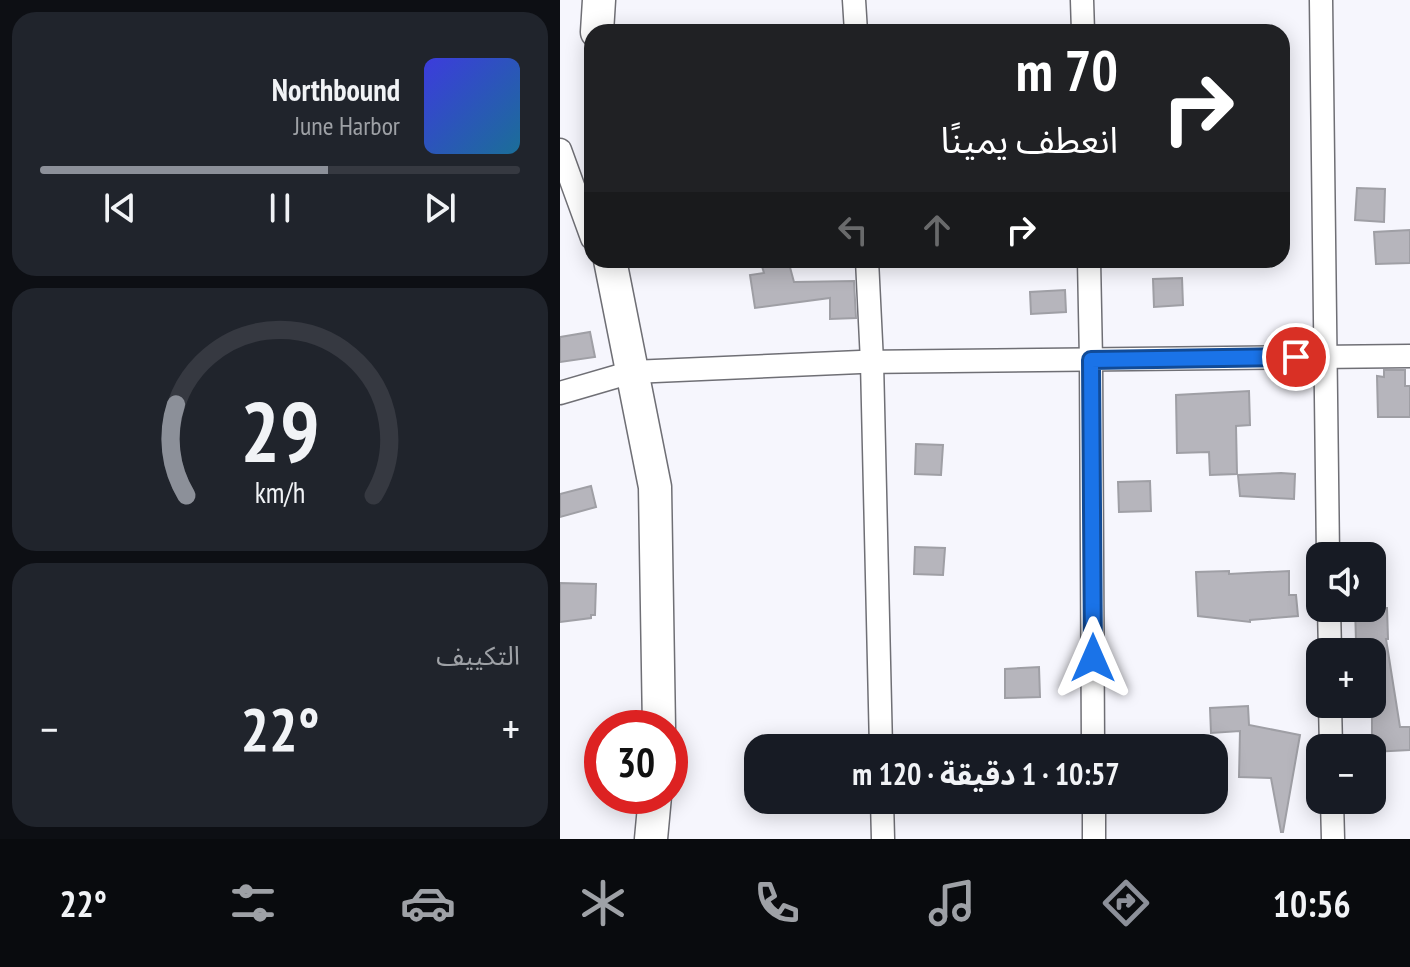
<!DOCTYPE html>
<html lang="ar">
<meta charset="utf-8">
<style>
body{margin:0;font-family:"PT Sans Narrow","Noto Sans Arabic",sans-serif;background:#20242c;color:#f1f3f6;direction:rtl;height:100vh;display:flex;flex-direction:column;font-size:30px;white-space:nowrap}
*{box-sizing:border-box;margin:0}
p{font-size:26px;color:#9ea1a6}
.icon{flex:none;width:44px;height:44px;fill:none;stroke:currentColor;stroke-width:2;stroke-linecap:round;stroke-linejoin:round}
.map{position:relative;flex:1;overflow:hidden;direction:ltr}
.sheet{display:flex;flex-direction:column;gap:12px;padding:12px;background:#0d0f14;width:560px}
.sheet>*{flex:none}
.top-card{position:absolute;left:24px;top:24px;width:706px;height:244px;border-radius:24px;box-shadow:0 4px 20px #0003;direction:rtl;background:#202124;color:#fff;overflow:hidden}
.buttons{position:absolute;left:746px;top:542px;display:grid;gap:16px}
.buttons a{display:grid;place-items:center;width:80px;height:80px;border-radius:16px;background:#171b24;box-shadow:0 4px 20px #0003;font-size:40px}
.speed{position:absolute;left:24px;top:710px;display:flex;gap:16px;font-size:40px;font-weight:700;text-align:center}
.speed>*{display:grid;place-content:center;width:104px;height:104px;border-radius:50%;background:#171b24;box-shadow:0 4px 20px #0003;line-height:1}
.speed .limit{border:12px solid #d22;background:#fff;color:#111}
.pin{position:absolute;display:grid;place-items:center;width:68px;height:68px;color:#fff;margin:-34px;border:4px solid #fff;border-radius:50%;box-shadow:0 2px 8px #0007}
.me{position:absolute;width:88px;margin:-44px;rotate:0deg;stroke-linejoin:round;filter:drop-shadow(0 0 6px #0008)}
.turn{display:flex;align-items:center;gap:28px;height:168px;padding:0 40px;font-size:36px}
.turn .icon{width:104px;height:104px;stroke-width:2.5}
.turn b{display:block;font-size:56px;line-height:68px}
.lanes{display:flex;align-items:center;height:76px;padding:0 40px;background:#0003;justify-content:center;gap:40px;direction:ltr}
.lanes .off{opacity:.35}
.big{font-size:60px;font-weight:700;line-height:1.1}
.sheet .tile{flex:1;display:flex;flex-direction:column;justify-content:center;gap:12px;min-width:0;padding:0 28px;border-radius:24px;background:#20242c}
.sheet .dial{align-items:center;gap:0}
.dial svg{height:208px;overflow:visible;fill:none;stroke:#363941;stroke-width:7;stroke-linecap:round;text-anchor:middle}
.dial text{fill:#f1f3f6;stroke:none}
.song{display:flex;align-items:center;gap:24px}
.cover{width:96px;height:96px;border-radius:12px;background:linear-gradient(135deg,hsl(240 70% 55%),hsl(200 70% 35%))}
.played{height:8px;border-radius:4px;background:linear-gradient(90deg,#8c9099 60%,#363941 60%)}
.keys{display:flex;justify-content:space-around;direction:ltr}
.heat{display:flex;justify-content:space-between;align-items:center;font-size:44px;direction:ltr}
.trip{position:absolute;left:184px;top:734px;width:484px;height:80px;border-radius:24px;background:#171b24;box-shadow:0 4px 20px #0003;font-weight:700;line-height:80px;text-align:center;direction:rtl}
.menu{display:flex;height:128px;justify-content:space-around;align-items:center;background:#090b0e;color:#9ea1a6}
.menu .icon{width:56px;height:56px}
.menu .active{color:#8c9099}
.menu b{font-size:36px;color:#f1f3f6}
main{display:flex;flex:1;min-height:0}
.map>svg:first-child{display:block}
</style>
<main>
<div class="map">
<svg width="850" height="839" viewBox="0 0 850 839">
<rect width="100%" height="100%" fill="#f6f6fd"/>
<!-- building -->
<g fill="#b6b5bc" stroke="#9f9fa5" stroke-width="2">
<polygon points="797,188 825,189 824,222 795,220"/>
<polygon points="850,230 850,263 816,264 814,232"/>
<polygon points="200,260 228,260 234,282 294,281 296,318 270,319 270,298 195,308 190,275 204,273"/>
<polygon points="622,278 623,305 594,307 593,279"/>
<polygon points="505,290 506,312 471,314 470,292"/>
<polygon points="30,332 35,357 0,362 0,337"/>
<polygon points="824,370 845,370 845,386 850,386 850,417 818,417 817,376 824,377"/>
<polygon points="689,391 690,425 676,426 677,474 650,475 649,452 617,453 616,395"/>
<polygon points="356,444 383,445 381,475 355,474"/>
<polygon points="721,473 735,474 734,499 680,496 678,475"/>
<polygon points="590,481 591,511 559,512 558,482"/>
<polygon points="31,486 36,507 0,517 0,494"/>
<polygon points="355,547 385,548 383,575 354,574"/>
<polygon points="669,571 669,574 729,571 729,595 736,595 738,616 690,620 690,622 638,616 636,572"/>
<polygon points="0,583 36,584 35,615 31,615 31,618 0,622"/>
<polygon points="795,608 827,608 828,639 826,639 840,727 850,727 850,750 812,752 812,640 796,641"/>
<polygon points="479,667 480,697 445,698 445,669"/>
<polygon points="688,706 689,725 740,735 723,832 721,832 711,778 679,777 680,731 651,733 650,708"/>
</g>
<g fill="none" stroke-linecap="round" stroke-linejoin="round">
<!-- street casing -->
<g stroke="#6f6f75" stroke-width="25">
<g id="street">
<polyline points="294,0 296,32"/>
<polyline points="522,0 523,32"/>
<polyline points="761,0 768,556"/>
<polyline points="0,150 32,238"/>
<polyline points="307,260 312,362 321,748"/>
<polyline points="529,260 531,360 533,748"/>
<polyline points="0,393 72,372 300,362 850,356"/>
<polyline points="769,608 770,652"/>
<polyline points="770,704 771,748"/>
<polyline points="322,800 323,839"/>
<polyline points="534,800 534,839"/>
<polyline points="772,800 773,839"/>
</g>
</g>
<!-- secondary casing -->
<g stroke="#6f6f75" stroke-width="35">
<g id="secondary">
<polyline points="37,32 39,0"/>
<polyline points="50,260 95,487 99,728"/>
<polyline points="91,839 95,796"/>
</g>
</g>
<!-- street -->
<use href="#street" stroke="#fff" stroke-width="22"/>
<!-- secondary -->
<use href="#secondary" stroke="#fff" stroke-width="32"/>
</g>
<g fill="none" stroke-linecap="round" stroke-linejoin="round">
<!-- route casing -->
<g stroke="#114b97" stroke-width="20">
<polyline id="route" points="533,658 531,360 736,357"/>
</g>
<!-- route -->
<use href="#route" stroke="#1a73e8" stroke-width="14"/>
</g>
</svg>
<div class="buttons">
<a><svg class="icon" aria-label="sound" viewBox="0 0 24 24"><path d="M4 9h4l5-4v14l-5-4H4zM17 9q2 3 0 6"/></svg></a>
<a>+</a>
<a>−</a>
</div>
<div class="speed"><div class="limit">30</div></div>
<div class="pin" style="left:736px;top:357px;background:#d93025"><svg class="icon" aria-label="arrive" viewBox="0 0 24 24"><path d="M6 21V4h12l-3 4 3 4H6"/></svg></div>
<svg class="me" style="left:533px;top:658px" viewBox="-20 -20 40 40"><path d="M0-17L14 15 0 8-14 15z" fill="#1a73e8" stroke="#fff" stroke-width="4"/></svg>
<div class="trip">10:57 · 1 دقيقة · 120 m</div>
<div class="top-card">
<div class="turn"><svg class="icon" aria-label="right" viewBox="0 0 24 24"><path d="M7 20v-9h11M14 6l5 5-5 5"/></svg><div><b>70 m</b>انعطف يمينًا</div></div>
<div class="lanes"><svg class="icon off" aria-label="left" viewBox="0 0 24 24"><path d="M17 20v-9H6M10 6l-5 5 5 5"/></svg><svg class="icon off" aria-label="ahead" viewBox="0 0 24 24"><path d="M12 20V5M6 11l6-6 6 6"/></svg><svg class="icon" aria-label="right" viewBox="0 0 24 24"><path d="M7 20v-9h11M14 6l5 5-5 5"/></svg></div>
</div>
</div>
<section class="sheet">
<div class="tile">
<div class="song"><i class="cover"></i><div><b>Northbound</b><p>June Harbor</p></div></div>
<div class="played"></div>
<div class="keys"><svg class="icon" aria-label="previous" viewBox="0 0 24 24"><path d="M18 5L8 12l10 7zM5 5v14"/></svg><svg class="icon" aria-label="pause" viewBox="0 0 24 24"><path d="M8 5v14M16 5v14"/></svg><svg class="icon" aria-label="next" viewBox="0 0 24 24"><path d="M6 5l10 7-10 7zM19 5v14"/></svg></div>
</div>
<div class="tile dial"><svg viewBox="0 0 100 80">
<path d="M14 69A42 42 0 1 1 86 69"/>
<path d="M14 69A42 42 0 0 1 10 34" stroke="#8c9099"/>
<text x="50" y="56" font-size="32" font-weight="700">29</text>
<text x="50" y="72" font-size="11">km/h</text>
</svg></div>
<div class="tile"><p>التكييف</p>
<div class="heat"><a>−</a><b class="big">22°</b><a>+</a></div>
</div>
</section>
</main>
<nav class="menu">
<b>10:56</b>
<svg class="icon active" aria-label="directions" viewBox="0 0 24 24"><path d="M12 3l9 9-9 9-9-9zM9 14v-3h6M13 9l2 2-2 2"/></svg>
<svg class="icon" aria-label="music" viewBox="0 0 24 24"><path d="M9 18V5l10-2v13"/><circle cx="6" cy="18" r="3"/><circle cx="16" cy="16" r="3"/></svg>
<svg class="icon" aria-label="phone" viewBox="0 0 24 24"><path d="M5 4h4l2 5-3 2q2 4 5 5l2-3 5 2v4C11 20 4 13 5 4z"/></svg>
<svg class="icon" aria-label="climate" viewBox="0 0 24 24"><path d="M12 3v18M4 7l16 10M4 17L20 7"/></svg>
<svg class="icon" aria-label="car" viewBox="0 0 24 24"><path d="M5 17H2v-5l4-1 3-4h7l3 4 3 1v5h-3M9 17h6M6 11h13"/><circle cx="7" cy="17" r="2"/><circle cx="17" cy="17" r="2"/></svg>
<svg class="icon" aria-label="filters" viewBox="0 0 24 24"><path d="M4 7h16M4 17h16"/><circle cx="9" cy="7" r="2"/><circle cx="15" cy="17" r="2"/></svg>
<b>22°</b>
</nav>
